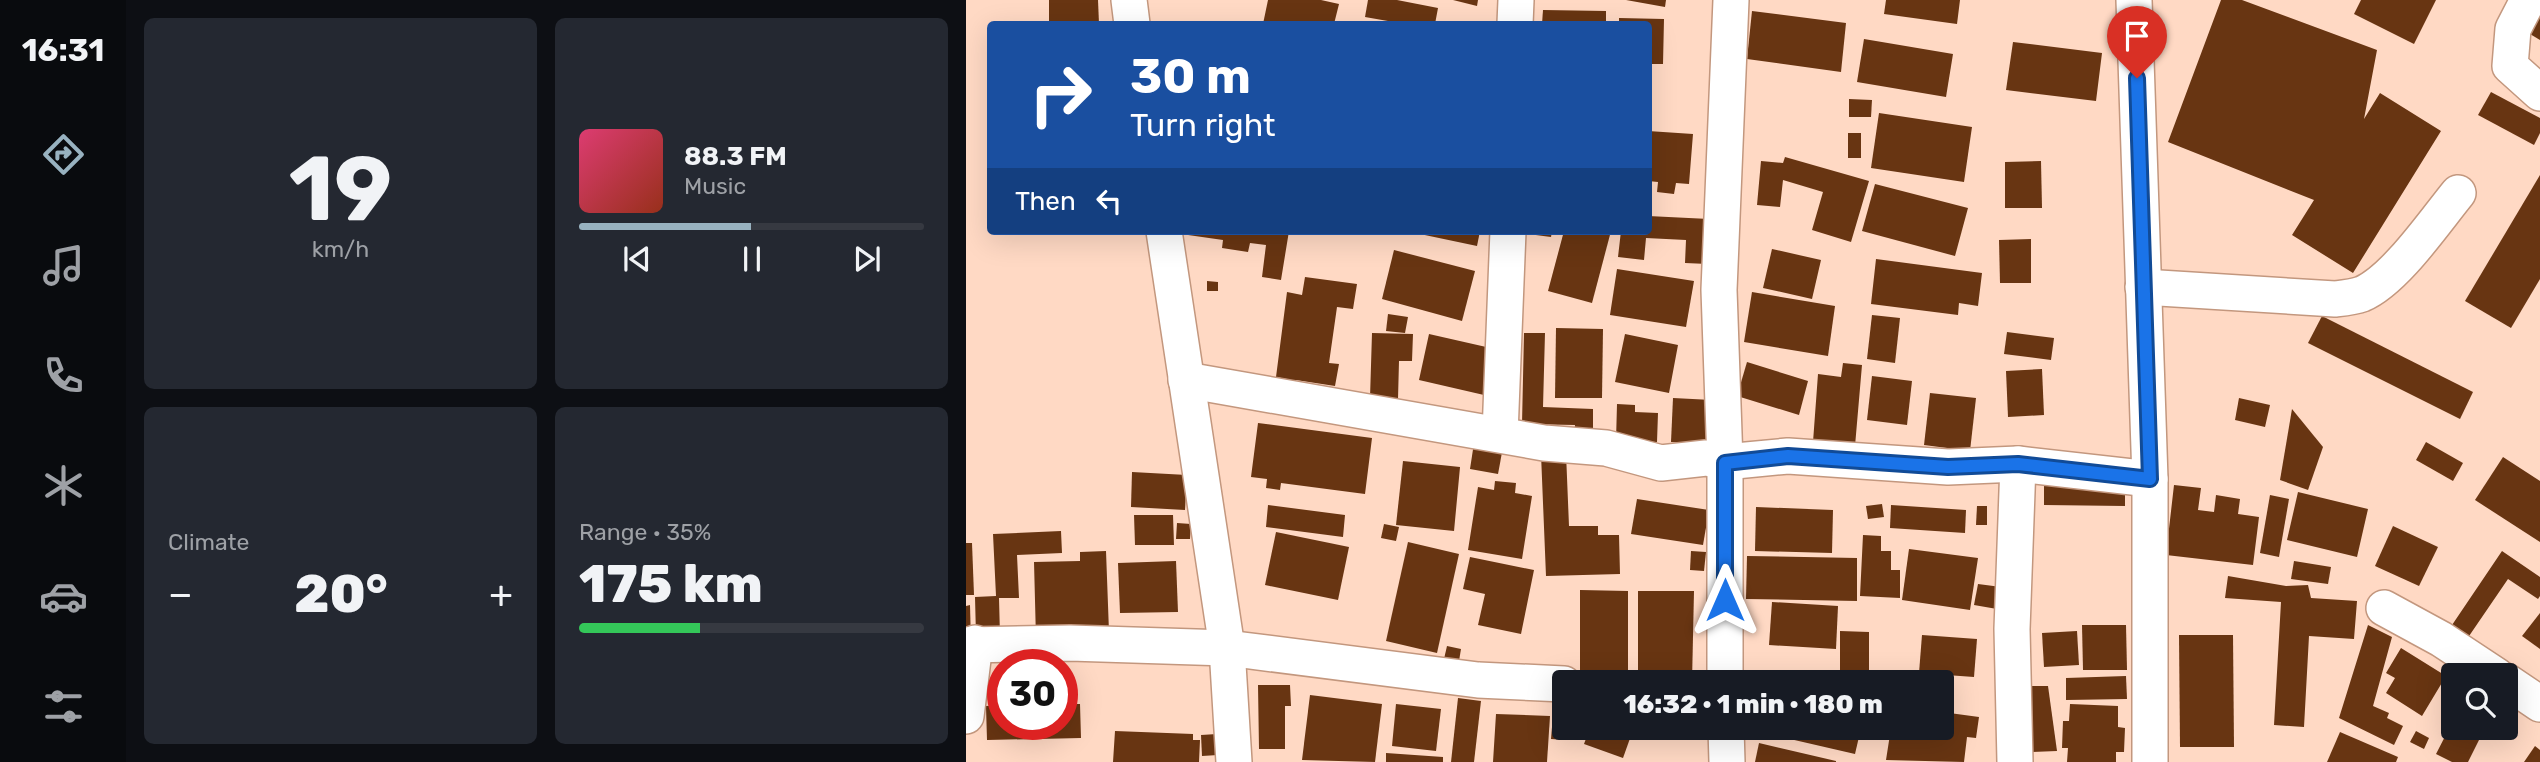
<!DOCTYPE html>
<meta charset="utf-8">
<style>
body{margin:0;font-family:Rubik,sans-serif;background:#242831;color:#f1f3f6;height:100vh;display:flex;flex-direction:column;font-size:26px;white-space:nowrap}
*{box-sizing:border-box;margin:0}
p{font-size:23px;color:#9ea1a6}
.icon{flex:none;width:38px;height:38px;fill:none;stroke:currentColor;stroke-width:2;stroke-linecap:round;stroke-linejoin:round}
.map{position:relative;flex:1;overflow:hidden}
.side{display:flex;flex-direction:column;gap:18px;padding:18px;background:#0d0f14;width:840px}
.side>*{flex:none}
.guide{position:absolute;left:21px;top:21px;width:665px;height:214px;border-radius:7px;box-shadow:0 7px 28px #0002;background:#1a4fa0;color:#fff;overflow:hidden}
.tools{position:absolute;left:1475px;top:663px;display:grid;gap:14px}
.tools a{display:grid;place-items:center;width:77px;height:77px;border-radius:7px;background:#171b24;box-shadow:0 7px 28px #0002;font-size:35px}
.speed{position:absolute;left:21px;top:649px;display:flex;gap:14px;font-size:35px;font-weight:700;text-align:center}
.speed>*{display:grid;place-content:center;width:91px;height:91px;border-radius:50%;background:#171b24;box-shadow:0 7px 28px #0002;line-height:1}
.speed .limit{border:10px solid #d22;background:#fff;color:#111}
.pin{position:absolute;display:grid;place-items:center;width:60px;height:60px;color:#fff;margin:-72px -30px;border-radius:50% 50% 50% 0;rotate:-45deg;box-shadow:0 0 7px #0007}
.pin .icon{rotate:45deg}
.me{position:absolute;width:77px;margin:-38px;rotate:0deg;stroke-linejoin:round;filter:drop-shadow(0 0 5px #0008)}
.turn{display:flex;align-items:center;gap:24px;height:147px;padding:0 28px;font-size:32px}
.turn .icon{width:91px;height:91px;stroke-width:2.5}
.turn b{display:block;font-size:49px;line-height:60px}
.then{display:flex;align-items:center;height:66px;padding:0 28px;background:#0003;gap:14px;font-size:26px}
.big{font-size:52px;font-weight:800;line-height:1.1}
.side .tile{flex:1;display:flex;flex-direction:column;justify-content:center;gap:10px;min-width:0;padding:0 24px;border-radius:10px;background:#242831}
.side .dial{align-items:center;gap:0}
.dial b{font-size:91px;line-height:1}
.song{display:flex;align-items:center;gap:21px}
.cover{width:84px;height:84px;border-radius:10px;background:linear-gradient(135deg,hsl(340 70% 55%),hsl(10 70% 35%))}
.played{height:7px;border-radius:4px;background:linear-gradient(90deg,#98b2c0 50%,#363941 50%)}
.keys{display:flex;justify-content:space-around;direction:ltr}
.heat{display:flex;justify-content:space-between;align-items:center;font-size:38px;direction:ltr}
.charge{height:10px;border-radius:5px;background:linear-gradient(90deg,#34c759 35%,#363941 0)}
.side .tiles{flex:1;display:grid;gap:18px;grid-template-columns:repeat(2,1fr)}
.trip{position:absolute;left:586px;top:670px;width:402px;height:70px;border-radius:7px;background:#171b24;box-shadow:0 7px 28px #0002;font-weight:800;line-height:70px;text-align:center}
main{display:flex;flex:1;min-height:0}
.menu{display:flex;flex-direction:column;width:126px;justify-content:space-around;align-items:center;background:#090b0e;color:#9ea1a6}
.menu .icon{width:49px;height:49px}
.menu .current{color:#98b2c0}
.menu b{font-size:32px;color:#f1f3f6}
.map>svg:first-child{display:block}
</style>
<main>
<nav class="menu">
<b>16:31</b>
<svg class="icon current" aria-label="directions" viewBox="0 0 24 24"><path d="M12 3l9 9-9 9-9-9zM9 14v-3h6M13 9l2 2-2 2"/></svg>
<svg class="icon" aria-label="music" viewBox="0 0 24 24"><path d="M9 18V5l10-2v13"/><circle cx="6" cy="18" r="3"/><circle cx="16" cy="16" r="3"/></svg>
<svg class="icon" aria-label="phone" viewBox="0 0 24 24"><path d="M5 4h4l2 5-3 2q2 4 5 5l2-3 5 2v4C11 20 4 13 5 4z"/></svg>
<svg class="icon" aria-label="climate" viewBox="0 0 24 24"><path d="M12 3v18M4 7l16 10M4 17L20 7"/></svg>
<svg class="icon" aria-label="car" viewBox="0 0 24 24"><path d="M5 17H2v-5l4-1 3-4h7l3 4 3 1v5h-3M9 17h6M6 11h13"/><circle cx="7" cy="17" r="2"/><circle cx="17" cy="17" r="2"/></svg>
<svg class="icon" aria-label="filters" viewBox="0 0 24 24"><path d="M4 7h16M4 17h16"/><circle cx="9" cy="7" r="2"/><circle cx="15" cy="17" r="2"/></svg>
</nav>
<section class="side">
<div class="tiles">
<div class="tile dial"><b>19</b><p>km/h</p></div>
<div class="tile">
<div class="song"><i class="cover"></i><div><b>88.3 FM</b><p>Music</p></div></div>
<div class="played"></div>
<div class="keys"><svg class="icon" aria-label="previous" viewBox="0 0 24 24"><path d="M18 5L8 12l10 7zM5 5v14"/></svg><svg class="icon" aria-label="pause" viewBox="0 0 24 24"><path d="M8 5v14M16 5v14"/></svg><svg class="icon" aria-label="next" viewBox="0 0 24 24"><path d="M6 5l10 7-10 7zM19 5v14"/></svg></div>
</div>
<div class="tile"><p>Climate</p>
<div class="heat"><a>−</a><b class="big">20°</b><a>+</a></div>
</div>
<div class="tile"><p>Range · 35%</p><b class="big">175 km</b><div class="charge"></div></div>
</div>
</section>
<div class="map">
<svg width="1574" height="762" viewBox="0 0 1574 762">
<rect width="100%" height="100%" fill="#ffd9c4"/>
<!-- building -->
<g fill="#683512">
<polygon points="83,0 132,0 133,24 83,24"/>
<polygon points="302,0 355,0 373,4 368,24 297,24"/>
<polygon points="402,0 431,0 472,8 469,24 439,24 399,17"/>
<polygon points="487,0 512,0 511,6"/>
<polygon points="660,0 700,0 699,7"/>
<polygon points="920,0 994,0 991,24 918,14"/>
<polygon points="1255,0 1276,0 1411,50 1398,119 1414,93 1475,131 1387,273 1326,235 1348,200 1202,142"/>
<polygon points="1395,0 1470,0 1448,44 1388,14"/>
<polygon points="1574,7 1574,40 1559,31"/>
<polygon points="577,10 640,11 640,24 576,24"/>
<polygon points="786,11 880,23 875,72 781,59"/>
<polygon points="653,18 698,19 697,64 682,64 682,24 653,24"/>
<polygon points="898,39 987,54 980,97 891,82"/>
<polygon points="1047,42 1136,53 1130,101 1040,90"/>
<polygon points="1525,92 1574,118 1574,133 1568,145 1512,115"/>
<polygon points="883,99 906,100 905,117 883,117"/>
<polygon points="913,113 1006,127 998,182 905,168"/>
<polygon points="682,131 727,134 723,184 710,183 708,194 691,192 692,182 682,181"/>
<rect x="882" y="133" width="13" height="25"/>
<polygon points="819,157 903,181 885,242 846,230 857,192 817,180 814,207 791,205 795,161 817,163"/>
<polygon points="1075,161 1076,208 1039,208 1039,162"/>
<polygon points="1574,175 1574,279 1545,328 1499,301"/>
<polygon points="909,184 1002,208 989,256 896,231"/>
<polygon points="682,216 743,219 742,264 719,263 720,240 680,238 678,260 652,257 655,231 682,231"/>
<polygon points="222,231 323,231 315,280 296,277 300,245 284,243 282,252 256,248 257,240 222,235"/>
<polygon points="455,231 514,231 511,246 454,234"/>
<polygon points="562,231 586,231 585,237 562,234"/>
<polygon points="598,231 645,231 626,303 582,291"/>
<polygon points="1065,239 1065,283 1034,283 1033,240"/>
<polygon points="806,249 855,260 846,299 797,288"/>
<polygon points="428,250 509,271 496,321 416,299"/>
<polygon points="910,259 1016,273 1012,306 993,303 992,315 905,304"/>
<polygon points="651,269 728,281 720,327 644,315"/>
<polygon points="339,277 391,284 387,309 371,307 363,363 373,364 369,386 330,380 328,397 319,396 321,379 310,377 321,292 336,295"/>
<polygon points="241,281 252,282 252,291 241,291"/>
<polygon points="786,292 869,306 862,356 778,342"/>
<polygon points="422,314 442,317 439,333 420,331"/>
<polygon points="906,315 934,318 929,363 901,359"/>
<polygon points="1356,316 1507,392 1494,419 1342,343"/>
<polygon points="590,328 637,329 636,398 589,398"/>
<polygon points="1041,332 1088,338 1085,360 1038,354"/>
<polygon points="406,333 447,334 446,361 433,361 432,399 404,398"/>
<polygon points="558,333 579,333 577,407 627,409 627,435 608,435 609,425 556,424"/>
<polygon points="463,334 529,349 518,395 453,380"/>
<polygon points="659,334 712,345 703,393 649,382"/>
<polygon points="781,362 842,381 833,415 771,396"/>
<polygon points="877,363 896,365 889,446 847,442 852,374 875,377"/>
<polygon points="1076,369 1078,415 1042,417 1040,371"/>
<polygon points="906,376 946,381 941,425 901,420"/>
<polygon points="964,393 1010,398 1004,451 958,445"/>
<polygon points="707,398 746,400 745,444 705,442"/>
<polygon points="1273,398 1304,405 1299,427 1269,420"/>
<polygon points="651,404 669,405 669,412 692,413 691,442 650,441"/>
<polygon points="1326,409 1357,447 1342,490 1314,480"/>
<polygon points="292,423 406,438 399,494 315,483 314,490 300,488 301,479 285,477"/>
<polygon points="1460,442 1497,463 1487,481 1450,460"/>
<polygon points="508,443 537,447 532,474 504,469"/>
<polygon points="600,453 603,526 632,526 632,535 653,535 654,574 580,576 575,454"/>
<polygon points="1537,457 1574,481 1574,542 1509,500"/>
<polygon points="437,461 494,467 488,531 430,525"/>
<polygon points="166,472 221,475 219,510 165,507"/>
<polygon points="529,481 550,483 549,493 566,496 556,559 502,550 512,487 528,490"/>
<polygon points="1078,481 1159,482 1159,506 1078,505"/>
<polygon points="1208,485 1235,488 1232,510 1248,512 1250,495 1274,499 1272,514 1293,517 1287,565 1200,555"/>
<polygon points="1332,492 1402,509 1391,557 1321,540"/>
<polygon points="1304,495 1323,499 1313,557 1294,553"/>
<polygon points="671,499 743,510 737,545 665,534"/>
<polygon points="916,504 918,517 902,519 900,506"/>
<polygon points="302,505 379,515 377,537 300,527"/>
<polygon points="925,505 1000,510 999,533 924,528"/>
<polygon points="1011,506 1021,506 1021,525 1010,525"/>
<polygon points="790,507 867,510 866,553 789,551"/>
<polygon points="168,515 207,515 208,545 169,545"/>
<polygon points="211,523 225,524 224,539 210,539"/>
<polygon points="418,524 433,527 430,541 415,538"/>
<polygon points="1427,526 1472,547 1453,586 1409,566"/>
<polygon points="95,531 96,553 51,555 53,598 33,598 34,636 10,636 9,597 30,596 27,534"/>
<polygon points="310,532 383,547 372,600 299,585"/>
<polygon points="897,535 915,536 915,551 925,551 925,570 934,570 934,598 894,596"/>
<polygon points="442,542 493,554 471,653 420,641"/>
<polygon points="0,543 6,543 8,595 0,595"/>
<polygon points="943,549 1012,558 1004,610 936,600"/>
<polygon points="140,551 143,632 70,639 68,562 114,561 114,552"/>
<polygon points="725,551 740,552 738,571 724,570"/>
<polygon points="1536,551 1574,577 1574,596 1572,599 1542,579 1501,639 1484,628"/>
<polygon points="781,556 891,558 891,601 780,599"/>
<polygon points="504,557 568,570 555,634 512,625 519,594 497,589"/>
<polygon points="210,561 212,612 154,613 152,563"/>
<polygon points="1328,561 1365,567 1362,584 1325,579"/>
<polygon points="1262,576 1320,586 1342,585 1345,598 1391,601 1388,639 1343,636 1338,727 1308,725 1315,602 1259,598"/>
<polygon points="1012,584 1035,587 1031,609 1008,605"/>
<polygon points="614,590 662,591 662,678 614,678"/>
<polygon points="672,591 728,591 726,682 672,682"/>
<polygon points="806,602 872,606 870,649 803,645"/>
<polygon points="4,605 5,642 0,642 0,606"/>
<polygon points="1574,613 1574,649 1556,636"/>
<polygon points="1116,625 1160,625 1161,670 1117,670"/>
<polygon points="1402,625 1426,637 1407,706 1423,713 1421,718 1437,726 1428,745 1373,718"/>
<polygon points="874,631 903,632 903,671 874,670"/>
<polygon points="1111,631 1113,665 1078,667 1076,633"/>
<polygon points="956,635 1011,639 1008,677 953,673"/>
<polygon points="1213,635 1267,635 1268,747 1214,747"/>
<polygon points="481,646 495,649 493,661 478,659"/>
<polygon points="1435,648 1480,676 1456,716 1420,693 1429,678 1420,673"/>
<polygon points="1160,676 1161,699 1100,700 1100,678"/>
<polygon points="292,685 324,685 325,706 319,706 319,749 293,749"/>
<polygon points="1059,686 1082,686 1091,751 1066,752"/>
<polygon points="344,695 416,704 409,762 336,760"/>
<polygon points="492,698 515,701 508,762 485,762"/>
<polygon points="96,704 114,704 115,738 21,740 20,706 37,705 37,724 96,724"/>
<polygon points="430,704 475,709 470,751 426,746"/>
<polygon points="1104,704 1152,706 1152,727 1159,728 1158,752 1150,752 1150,762 1101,762 1102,748 1096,748 1097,721 1103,721"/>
<polygon points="976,712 1013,717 1010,738 1001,737 998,762 920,760 925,728 976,728"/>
<polygon points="530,714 584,716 581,762 527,762"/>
<polygon points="587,715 598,716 599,740 585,739"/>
<polygon points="1488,719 1488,728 1519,728 1502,762 1486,762 1470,754"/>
<polygon points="624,728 661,728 667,730 657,758 618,744"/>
<polygon points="827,728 895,728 889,754 824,739"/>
<polygon points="149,731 227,734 227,740 234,740 233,762 147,762"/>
<polygon points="1450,731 1463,738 1458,749 1444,742"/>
<polygon points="1374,732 1432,757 1430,762 1361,762"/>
<polygon points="251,734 252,755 236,756 235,735"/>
<polygon points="793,743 870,761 870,762 789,762"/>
<polygon points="1569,746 1574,750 1574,762 1558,762"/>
<polygon points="420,753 477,757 477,762 420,762"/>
</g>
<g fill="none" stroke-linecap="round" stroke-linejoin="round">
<!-- minor casing -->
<g stroke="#c3977e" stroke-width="38">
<g id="minor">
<polyline points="163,0 166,24"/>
<polyline points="1168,0 1184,479 1184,762"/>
<polyline points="1562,0 1547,29 1544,66 1574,93"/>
<polyline points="549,24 550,0"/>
<polyline points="198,231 261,648 268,762"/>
<path d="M1177,287L1369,299C1378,298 1388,297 1396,294C1429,280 1469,221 1492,193"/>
<polyline points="220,380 578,443 640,448 695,463 740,458 759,462 822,456 982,467 1052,464 1184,479"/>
<polyline points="534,434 542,231"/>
<polyline points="1418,608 1475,639 1531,676"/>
<polyline points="0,645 104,643 261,648 512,680 598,684"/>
<polyline points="1540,681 1574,704"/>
<polyline points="759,682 759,462 753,290 765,0"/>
<polyline points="0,716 9,643"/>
<polyline points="760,728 761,762"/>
<polyline points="1049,762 1046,629 1052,464"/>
</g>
</g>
<!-- minor -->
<use href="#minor" stroke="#fff" stroke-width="35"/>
</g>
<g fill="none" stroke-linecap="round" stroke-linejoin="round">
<!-- route casing -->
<g stroke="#114b97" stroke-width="18">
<polyline id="route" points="759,600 759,463 822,456 982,467 1052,464 1184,479 1171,78"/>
</g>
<!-- route -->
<use href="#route" stroke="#1a73e8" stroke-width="12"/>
</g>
</svg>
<div class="tools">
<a><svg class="icon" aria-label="search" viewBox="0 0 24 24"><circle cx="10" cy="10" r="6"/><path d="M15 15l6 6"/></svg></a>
</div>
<div class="speed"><div class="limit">30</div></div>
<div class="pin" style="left:1171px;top:78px;background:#d93025"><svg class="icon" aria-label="arrive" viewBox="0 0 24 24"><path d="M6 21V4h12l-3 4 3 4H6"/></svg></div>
<svg class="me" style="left:759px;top:600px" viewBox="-20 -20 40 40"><path d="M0-17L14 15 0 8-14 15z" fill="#1a73e8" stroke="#fff" stroke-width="4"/></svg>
<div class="trip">16:32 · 1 min · 180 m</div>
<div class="guide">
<div class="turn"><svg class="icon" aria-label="right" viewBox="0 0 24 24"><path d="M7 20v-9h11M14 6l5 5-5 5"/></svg><div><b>30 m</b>Turn right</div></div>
<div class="then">Then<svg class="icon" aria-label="left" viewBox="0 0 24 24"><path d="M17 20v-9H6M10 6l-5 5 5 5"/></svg></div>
</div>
</div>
</main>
